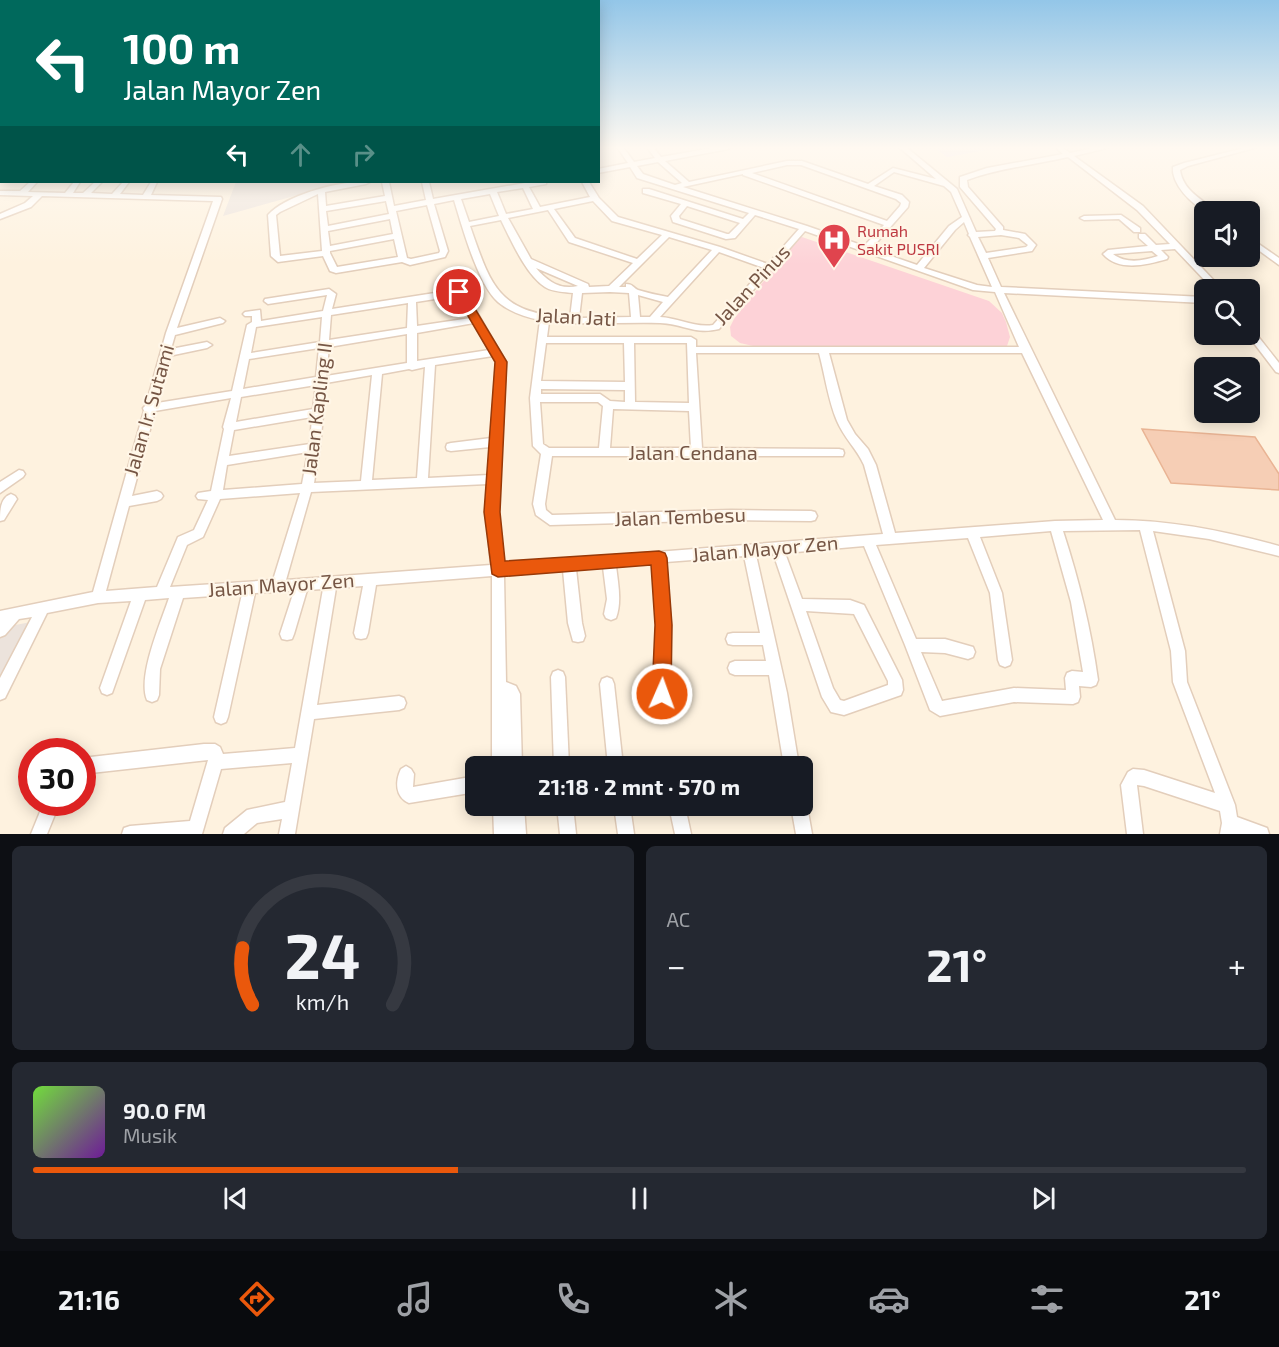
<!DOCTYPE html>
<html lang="id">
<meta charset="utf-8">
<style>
body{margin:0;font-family:"Exo 2",sans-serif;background:#242831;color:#f1f3f6;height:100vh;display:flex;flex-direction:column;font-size:22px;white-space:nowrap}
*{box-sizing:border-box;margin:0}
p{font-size:20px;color:#9ea1a6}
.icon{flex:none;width:33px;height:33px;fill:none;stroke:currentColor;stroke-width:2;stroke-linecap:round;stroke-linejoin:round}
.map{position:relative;height:834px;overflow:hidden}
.panel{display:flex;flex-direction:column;gap:12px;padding:12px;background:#0d0f14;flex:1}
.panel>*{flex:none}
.top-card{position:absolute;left:0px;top:0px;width:600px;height:183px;box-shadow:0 3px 15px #0003;background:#00695c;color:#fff;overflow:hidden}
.fabs{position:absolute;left:1194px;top:201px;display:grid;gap:12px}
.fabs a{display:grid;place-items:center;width:66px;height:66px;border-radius:9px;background:#171b24;box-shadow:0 3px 15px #0003;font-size:30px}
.speed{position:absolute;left:18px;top:738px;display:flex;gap:12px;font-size:30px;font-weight:700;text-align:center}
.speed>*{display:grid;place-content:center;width:78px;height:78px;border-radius:50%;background:#171b24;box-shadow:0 3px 15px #0003;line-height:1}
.speed .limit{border:9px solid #d22;background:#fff;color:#111}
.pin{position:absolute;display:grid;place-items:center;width:51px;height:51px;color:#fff;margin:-26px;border:3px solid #fff;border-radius:50%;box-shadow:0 2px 6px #0007}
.me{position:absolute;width:66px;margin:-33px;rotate:2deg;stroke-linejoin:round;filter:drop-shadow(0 0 4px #0008)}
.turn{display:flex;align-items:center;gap:21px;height:126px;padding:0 24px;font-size:27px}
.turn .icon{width:78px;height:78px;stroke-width:2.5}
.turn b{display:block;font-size:42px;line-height:51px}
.lanes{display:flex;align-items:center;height:57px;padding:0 24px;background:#0003;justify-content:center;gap:30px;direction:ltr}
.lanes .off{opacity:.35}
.big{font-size:45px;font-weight:700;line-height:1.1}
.panel .tile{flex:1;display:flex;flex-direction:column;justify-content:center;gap:9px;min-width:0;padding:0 21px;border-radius:9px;background:#242831}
.panel .dial{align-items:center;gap:0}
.dial svg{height:156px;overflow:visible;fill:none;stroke:#363941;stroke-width:7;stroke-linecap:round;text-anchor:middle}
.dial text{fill:#f1f3f6;stroke:none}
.song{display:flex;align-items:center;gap:18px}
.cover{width:72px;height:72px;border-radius:9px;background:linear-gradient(135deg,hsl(100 70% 55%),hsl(280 70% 35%))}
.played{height:6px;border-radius:3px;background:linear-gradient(90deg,#ea580c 35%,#363941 35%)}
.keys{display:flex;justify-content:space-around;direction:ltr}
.heat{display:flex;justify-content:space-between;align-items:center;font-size:33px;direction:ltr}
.panel .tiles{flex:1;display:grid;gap:12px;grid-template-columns:1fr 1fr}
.tile:last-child{grid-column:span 2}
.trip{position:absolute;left:465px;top:756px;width:348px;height:60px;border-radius:9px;background:#171b24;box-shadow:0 3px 15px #0003;font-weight:700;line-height:60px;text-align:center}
.menu{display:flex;height:96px;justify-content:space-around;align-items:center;background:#090b0e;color:#9ea1a6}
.menu .icon{width:42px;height:42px}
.menu .current{color:#ea580c}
.menu b{font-size:27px;color:#f1f3f6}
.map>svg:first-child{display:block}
</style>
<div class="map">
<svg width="1279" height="834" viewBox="0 0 1279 834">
<rect width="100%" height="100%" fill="#fef2df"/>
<!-- industrial -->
<g fill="#ece3dc">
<polygon points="236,182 344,182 223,216"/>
<polygon points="36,621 0,693 0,628"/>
</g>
<!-- education -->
<polygon fill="#efdcfa" points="921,147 1004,147 947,157 935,148 925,149"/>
<!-- medical -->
<polygon fill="#fdd2d7" points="799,236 989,301 1002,313 1006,322 1010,337 1007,346 956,348 753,346 740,343 731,336 730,327 734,319"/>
<!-- building -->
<polygon fill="#f6ceb5" stroke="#e9b494" stroke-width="1.5" points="1142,429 1255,437 1279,474 1279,490 1171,483"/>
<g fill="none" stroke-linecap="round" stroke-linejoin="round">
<!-- minor casing -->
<g stroke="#e3cebb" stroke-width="3">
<g id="minor">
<path d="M617,147H623L634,162L655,158L647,147H653L661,157L718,147H731L728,149L665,161L689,182L787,161H802L868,184L893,168L936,179L899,147H906L957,189L976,232L995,231L996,229L960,187V177L987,168L1063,154L1055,147H1062L1070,153L1097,147H1108L1107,148L1074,156L1143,206L1223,290H1214L1175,249L1161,250L1168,257L1167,259C1146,265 1119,272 1103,254L1108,250L1148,246L1139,238V234H1145L1156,245L1170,244L1137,210L1068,157C1034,165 999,168 967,180L968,187L1003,227V230L1025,234L1036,245L1032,251L988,258L1001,287L1204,297V303L1004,293L1115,520C1171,520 1225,531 1279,546V556L1209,539L1153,531L1185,651L1187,682L1235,805L1237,817L1267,828L1269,834H1220L1222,823L1220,811L1144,786L1137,785L1143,834H1127L1121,785L1128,772L1133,769L1144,770L1215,793L1173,682L1171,651L1140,530L1063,531C1079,580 1091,629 1098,680L1096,685L1091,687L1079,686L1080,697L1078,702L1073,704L1014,702L940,716L930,710L905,645L864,546L785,553L802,599L850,600L864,605L902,680L903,690L901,695L844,715L831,712L822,697L773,553L756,555L787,693L799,766H784L769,675H735L730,673L728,668L730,663L735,661H766L763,645H733L728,644L726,639L728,634L733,633H760L744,556L666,562L671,625L669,694L667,699L662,701L657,699L655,694L657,625L653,563L616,566C618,583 622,602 616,618L611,620L606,618L604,614L607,599L603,567L576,569L582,623L585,636L583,641L578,642L573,641L568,623L563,570L504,575L506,682L516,686L520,694L522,766H492V576L376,585L368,633L366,638L361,639L356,638L354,633L363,586L336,588L317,705L399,696L404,698L406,703L404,708L399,710L314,719L295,834H279L282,819L257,823L244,834H223L225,828L247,810L285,802L292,763L221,769L202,834H122L124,828L130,826L190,821L208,760L82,774V758L204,744H215L220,747L223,754L295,748L323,589L307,590L294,634L292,639L287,640L282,639L280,634L294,591L255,593L228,717L226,722L221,724L216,722L214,717L242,594L183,598L160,669L159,695L157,700L152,702L147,700C137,677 161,622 169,598L145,600L112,693L107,695L102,693L100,688L131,601L98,603L47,613L5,698L0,700V678L32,617L19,619L5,635L0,637V611L93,592L144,411L143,408L146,405L166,333L213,201L42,196L31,207L0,219V214L25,203L33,196L0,195V191H20L30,182H37L28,192L65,193L74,182H80L73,193H83L95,182H102L91,193L112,194L123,182H129L120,194L143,195L151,182H157L151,195L221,197L222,199L177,328L220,318L225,321L223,323L175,335L171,349L207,342L212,345L207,348L169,356L157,403L232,391L247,325L252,322V316H245L243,314L245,312L260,310L261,321L323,311L327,295L268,304L264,301L265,299L329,289L336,294L332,309L454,290L465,292L506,362L498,512L504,564L883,534L864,465C857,449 844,438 837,421C828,400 825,375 819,353H696L702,448L839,449L843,450L844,453L843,456H552L545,504L546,510L552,515L731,510L811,511L815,512L817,516L815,520L811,521L731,520L550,525L536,515L533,504L541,454L533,446L530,398L540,320C525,317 510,312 498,302C478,285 462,226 454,200L434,204L448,251L445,257L410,265L402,262L336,273L330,271L323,256L278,262L271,256L268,215C285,195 344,179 370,182L366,184L325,192L326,206L385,196L382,182H389L394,206L426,200L422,182H429L433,199L525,183L546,182V184L529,187L540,207L590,197L582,182H589L599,198L618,217L720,247L768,264L799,229L755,215L735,238L726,239L673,222L671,216L681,204L643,193V189H649L743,219L749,213L637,178L630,167L598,173V169L628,163ZM658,162L682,183L675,185L643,174L637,166ZM787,165H801L896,199L901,203L900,206L887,221L752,173ZM894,172L944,186L951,192L962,217L949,226L917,265L871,249L908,207L909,202L902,195L874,186ZM743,174V175L884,225L864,246L807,226L683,187ZM523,188L533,209L506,214L497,192ZM318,194L322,251L280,256L276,215L280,212ZM490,194L499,216L469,222L461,199ZM386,201L389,214L328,226L326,211ZM593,201L612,221L662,235L637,259L575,238L554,209ZM427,205L440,251L439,253L411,259L407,258L396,211ZM687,206L740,223L729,234H727L680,219L679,216ZM548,210L569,242L633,263L609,286L589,287L588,284L531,259L508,218ZM390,219L393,234L330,246L328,231ZM501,220C511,240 526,275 545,287C553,292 564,292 573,293L570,318C498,312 492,289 470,226ZM964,222L969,234L968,235L970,237L992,287L977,285L924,268L955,230ZM805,231L973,290L995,292L1019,347H696V340L691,337H547L549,322C586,325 623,322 660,323C684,324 695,335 719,329ZM1001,235L1019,238L1028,245L1026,247L986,253L978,237ZM669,237L712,250L668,297C658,295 647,293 638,290C632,287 633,284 626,284V287H619ZM394,239L398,257L337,267L330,253V251ZM1152,251L1158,256C1143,261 1126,264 1113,254ZM719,252L764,268L713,325C695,328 678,318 660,317ZM536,268L578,286C560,290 548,282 536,268ZM610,292L629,293L631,317L579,318L582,293ZM638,295L663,302L650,317H640ZM454,296H459L471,318L417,326L416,302ZM408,303L407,328L329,340L331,315ZM322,317L320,342L251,353L256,327ZM474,323L489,350L417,361V333ZM407,334V363L326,376L329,347ZM546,343H624L625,382L541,381ZM634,343H687L689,403L635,402ZM319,348L316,377L243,389L249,359ZM829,353H1022L1103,520L1055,521L895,533L876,465L868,449L855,434L847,420ZM493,356L496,362L491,438L451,443L447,444L446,447L447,450L451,451L490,447L489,475L428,478L435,365ZM425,367L417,478L372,480L382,374L409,369L412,370ZM372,375L361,481L314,483L320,447L326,383ZM316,385L313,409L236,422L241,397ZM541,389L625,390V402L610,401L600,394H541ZM231,398L223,427L224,429L211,491L198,493L196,496L198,499L208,500L194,530L178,537L157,587L106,591L129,506L157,501L161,499L163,496L161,493L157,491L132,496L155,411ZM540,402H598L603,406L599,448H549L543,444ZM613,409L689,411L691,448H610ZM312,417L310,444L229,456L234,430ZM308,452L302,484L223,490L227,465ZM488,484L486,512L491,565L286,580L311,492ZM300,493L273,580L170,587L187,545L203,537L220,499ZM1051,531L1071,602L1083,672L1072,671L1067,673L1065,678L1066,690L1014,688L942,701L921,652L945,653L968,659L973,657L975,652L973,647L945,639H916L876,545L968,538L990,593L998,660L1000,665L1005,667L1010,665L1012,660L1002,593L980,537ZM806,611L854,614L888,681V685L844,701L840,700L833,688Z"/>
<path d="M1248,147H1258L1188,166L1180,170C1183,191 1202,199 1217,212C1215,212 1208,212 1207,211C1192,206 1171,183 1173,167L1184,163Z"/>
<polygon points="1121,215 1140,228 1140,232 1134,232 1119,219 1084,220 1080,218 1084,216"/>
<polygon points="1250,238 1279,258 1279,265 1250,244"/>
<polygon points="1250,329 1253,330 1279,363 1279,373 1276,372 1247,334 1250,334"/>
<polygon points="19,470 23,471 25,474 23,477 0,493 0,482"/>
<path d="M11,494L15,496L17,499L4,520L0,521C0,511 0,498 11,494Z"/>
<polygon points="558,670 563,672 565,677 569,766 554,766 551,677 553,672"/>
<polygon points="607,677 612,679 614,684 623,766 608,766 600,684 602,679"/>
<path d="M406,766L411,769L414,774L413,787L476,776V792L409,803C395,797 395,781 401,769Z"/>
<polygon points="802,800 807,806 812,834 796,834 791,806 802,806"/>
<polygon points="44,802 60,802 47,834 31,834"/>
<polygon points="493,806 524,806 526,834 494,834"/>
<polygon points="557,806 573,806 576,834 560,834"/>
<polygon points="614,806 630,806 634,834 618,834"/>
<polygon points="669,806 685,806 691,834 675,834"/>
</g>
</g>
<!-- minor -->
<use href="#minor" fill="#fff" fill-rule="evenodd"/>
</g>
<!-- sky -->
<linearGradient id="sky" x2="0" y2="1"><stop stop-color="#93c6e8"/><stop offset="0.56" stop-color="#fff9f1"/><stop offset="1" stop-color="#fff9f1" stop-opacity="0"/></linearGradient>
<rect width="1279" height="264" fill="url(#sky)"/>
<!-- route -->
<polygon fill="#ea580c" stroke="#983908" stroke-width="1.5" points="459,289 465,292 507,362 500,512 505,561 659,551 665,553 667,558 672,625 671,694 668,700 662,703 655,700 652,694 655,625 651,565 498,577 492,574 484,512 495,362 454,292"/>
<!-- icons -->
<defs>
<g id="hospital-pin" transform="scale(1.725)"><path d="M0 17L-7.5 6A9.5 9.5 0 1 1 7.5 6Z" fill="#e0444e" stroke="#fff6e7"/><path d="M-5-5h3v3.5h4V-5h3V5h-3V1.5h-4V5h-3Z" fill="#fff"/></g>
</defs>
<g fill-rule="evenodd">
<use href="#hospital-pin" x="834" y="240"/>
</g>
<g text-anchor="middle" stroke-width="4.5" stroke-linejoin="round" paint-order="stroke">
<!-- far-health labels -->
<g font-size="16" fill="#be3a42" stroke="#fff6e7" text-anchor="start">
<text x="857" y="237">Rumah<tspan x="857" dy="18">Sakit PUSRI</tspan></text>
</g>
<!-- street labels -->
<g font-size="20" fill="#765645" stroke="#fff6e7">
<text transform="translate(752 285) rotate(-47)" y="7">Jalan Pinus</text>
<text transform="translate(576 317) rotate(3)" y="7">Jalan Jati</text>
<text transform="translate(317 409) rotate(-83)" y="7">Jalan Kapling II</text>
<text transform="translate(149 410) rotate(-74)" y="7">Jalan Ir. Sutami</text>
<text x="693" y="460">Jalan Cendana</text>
<text transform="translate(680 517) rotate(-2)" y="7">Jalan Tembesu</text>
<text transform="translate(765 549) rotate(-5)" y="7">Jalan Mayor Zen</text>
<text transform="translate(281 585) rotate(-4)" y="7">Jalan Mayor Zen</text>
</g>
</g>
</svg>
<div class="fabs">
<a><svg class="icon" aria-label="sound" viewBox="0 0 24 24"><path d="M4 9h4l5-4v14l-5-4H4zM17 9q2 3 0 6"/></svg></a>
<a><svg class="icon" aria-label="search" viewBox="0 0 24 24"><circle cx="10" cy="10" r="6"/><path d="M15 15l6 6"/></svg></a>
<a><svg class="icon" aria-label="layers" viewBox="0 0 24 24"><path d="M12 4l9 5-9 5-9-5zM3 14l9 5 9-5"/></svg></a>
</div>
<div class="speed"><div class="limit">30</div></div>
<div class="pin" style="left:459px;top:292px;background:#d93025"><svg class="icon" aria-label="arrive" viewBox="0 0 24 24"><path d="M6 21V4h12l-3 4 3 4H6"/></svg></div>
<svg class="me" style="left:662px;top:694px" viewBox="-20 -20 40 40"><circle r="17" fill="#ea580c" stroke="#fff" stroke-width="3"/><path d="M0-11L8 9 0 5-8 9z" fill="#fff"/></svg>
<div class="trip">21:18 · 2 mnt · 570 m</div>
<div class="top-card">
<div class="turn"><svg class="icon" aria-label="left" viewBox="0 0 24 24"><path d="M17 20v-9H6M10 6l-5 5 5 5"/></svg><div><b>100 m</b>Jalan Mayor Zen</div></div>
<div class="lanes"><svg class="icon" aria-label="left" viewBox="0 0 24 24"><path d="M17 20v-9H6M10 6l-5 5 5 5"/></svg><svg class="icon off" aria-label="ahead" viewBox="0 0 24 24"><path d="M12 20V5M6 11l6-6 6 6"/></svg><svg class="icon off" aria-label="right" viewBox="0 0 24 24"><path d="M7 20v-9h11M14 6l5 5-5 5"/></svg></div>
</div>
</div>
<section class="panel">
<div class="tiles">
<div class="tile dial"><svg viewBox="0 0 100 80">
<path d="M14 69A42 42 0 1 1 86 69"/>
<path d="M14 69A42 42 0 0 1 9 40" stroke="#ea580c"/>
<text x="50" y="56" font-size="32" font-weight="700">24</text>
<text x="50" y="72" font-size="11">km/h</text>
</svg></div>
<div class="tile"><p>AC</p>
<div class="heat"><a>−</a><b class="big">21°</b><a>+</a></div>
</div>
<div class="tile">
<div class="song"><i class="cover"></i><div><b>90.0 FM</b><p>Musik</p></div></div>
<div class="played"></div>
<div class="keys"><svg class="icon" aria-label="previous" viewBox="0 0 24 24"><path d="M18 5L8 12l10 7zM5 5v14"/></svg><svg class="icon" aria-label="pause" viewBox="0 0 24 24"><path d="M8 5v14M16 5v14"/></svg><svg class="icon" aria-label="next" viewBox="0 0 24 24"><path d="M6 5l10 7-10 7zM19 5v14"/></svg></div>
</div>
</div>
</section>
<nav class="menu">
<b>21:16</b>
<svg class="icon current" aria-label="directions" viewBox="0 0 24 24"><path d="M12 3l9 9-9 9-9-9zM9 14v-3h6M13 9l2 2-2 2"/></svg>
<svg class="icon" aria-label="music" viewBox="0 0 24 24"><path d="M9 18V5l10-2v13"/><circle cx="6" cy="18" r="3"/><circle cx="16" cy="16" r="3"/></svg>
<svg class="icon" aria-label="phone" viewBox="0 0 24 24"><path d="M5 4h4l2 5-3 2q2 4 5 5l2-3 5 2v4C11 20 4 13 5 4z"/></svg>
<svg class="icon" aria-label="climate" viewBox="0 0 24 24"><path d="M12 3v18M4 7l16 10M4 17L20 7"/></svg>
<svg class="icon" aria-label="car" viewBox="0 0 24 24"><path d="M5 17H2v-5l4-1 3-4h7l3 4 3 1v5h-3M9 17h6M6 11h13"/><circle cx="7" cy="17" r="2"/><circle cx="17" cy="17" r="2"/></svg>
<svg class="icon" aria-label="filters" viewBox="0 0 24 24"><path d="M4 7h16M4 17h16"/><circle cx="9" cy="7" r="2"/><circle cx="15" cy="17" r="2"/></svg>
<b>21°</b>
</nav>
